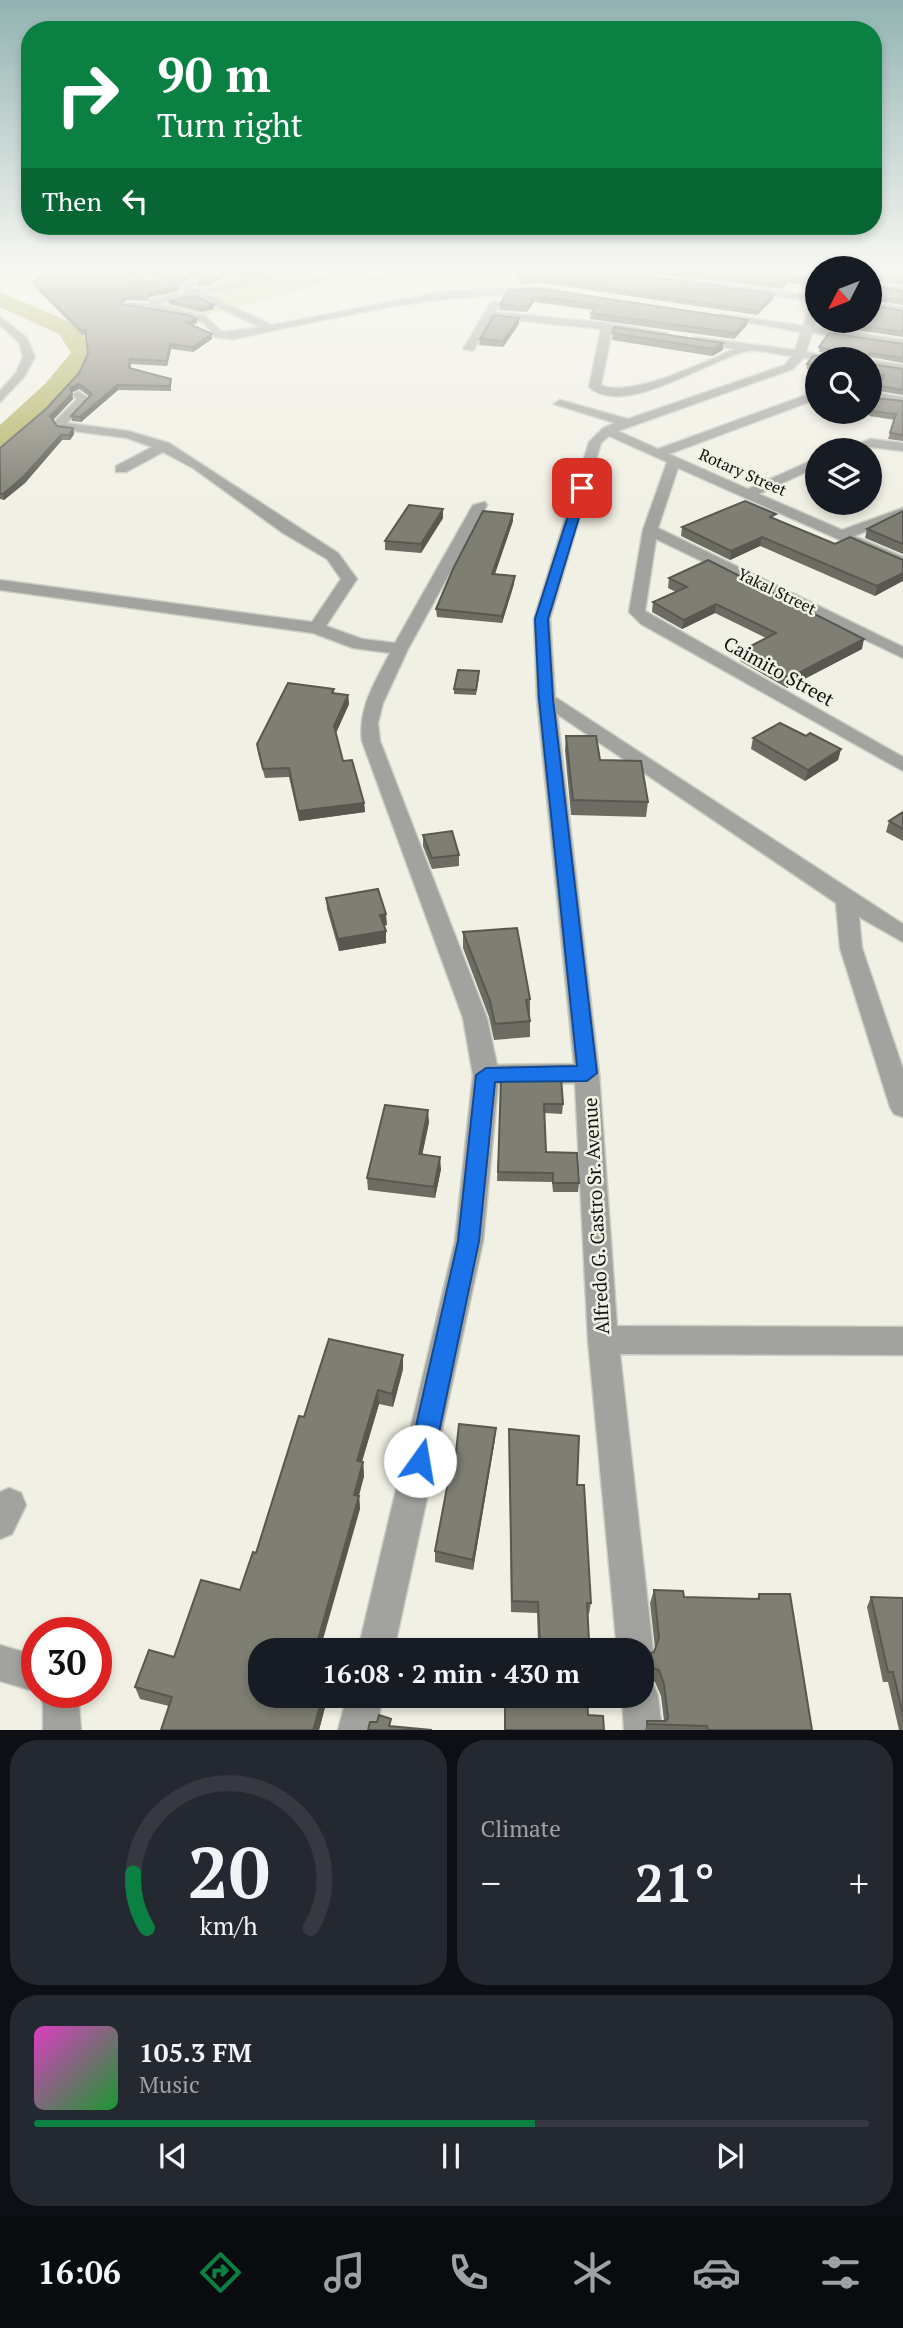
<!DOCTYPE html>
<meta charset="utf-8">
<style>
body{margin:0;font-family:"PT Serif",serif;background:#242831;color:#f1f3f6;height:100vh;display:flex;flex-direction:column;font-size:26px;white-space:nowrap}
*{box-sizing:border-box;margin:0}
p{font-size:23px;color:#9ea1a6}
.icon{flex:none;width:38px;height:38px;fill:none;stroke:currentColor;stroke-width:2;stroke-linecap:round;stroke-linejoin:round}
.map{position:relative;height:1730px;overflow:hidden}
.drawer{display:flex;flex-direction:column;gap:10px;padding:10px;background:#0d0f14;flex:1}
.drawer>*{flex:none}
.banner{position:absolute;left:21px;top:21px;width:861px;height:214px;border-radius:28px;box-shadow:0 4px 10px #0003;background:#0b8043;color:#fff;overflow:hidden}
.needle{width:46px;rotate:228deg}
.controls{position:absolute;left:805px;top:256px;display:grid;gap:14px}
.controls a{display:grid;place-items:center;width:77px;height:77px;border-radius:50%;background:#171b24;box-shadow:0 4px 10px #0003;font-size:35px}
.speed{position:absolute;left:21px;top:1617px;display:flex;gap:14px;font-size:35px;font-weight:700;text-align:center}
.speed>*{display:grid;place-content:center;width:91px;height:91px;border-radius:50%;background:#171b24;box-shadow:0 4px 10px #0003;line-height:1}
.speed .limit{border:10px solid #d22;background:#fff;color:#111}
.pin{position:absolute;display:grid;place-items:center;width:60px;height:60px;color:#fff;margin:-30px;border-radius:14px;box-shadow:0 4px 10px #0006}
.me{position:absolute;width:77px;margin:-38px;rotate:13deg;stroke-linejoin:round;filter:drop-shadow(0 0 5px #0008)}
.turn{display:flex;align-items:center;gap:24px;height:147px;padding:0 21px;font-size:32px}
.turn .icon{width:91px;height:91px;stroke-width:2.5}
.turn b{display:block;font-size:49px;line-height:60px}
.then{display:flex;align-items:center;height:66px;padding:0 21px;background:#0003;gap:14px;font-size:26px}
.big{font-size:52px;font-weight:700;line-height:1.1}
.drawer .tile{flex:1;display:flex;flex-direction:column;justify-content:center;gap:10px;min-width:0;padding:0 24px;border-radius:28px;background:#242831}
.drawer .dial{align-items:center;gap:0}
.dial svg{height:182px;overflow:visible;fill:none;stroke:#363941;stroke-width:7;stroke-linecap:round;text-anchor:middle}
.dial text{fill:#f1f3f6;stroke:none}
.song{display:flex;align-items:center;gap:21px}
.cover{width:84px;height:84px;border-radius:10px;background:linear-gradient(135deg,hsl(310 70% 55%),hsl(130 70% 35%))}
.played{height:7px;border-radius:4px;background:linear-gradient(90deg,#0b8043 60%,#363941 60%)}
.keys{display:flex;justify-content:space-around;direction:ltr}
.heat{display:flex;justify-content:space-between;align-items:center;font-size:38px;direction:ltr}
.drawer .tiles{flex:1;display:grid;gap:10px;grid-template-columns:1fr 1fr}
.tile:last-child{grid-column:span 2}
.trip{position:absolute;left:248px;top:1638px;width:406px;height:70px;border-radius:28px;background:#171b24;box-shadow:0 4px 10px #0003;font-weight:700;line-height:70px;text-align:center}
.dock{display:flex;height:112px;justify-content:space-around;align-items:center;background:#090b0e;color:#9ea1a6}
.dock .icon{width:49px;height:49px}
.dock .current{color:#0b8043}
.dock b{font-size:32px;color:#f1f3f6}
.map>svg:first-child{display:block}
</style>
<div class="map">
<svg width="903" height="1730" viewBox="0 0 903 1730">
<rect width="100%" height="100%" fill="#f0f0e4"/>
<!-- green -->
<polygon fill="#d0d19b" points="81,268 469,268 412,271 338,281 200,316 155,304"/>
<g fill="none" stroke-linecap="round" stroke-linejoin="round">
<!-- river -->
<polygon fill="#b1b162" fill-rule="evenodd" points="0,292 75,324 95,353 63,394 9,445 0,447 0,425 45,384 71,353 59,334 0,307"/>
<!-- minor casing -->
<g stroke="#ccccc2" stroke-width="3">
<g id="minor">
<path d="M144,268H155L144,279C160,278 171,268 188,268L163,283L131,284V280Z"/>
<path d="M209,268H221L192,288L197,290L305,268H324L206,294L272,325L448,291L535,287L584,295L579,298C458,285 351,315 233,339L215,337L205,324L189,317L122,306L127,303L150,304V300L186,292L181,290V286ZM195,297L260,327L222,332L205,316L157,304Z"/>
<polygon points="364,268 387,268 304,284 299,281"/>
<polygon points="452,268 496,268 373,280 368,277"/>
<polygon points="708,268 739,268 817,277 817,283"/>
<path d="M677,278L817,296L814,327L903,340V346L812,333L806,352L840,359L803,358L793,369L618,431L658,449L817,391V399L669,454L748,489L817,458V467L759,494L842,530L903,508V517L854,536L903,557V568L678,468L658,528L903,647V658L656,539L645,611L903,757V771L641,624L629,612L643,530L667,462L609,436L601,443L550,619L555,697L903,924V942L859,917L862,948L903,1069V1117L894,1114L890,1107L840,948L836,903L557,714L599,1073L617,1326L903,1327V1355L620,1354L653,1650L648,1663L642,1665V1650H617L588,1340L575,1083L498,1084L483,1241L394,1650H358L455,1241L473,1075L463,1018L362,741C358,708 375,682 390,653L353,648L313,633L0,590V580L312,622L341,579L327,559L283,533L193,468L163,452L126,472H116V466L152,447L127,438L58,429L54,422L77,399L72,395L78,391L90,399L67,423L128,431L169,443L338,553L357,579L326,626L362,639L395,643L473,505L485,502L487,505L408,649L383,703L378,723L380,741L487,1018L497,1065L574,1064L537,699L534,619L589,442L603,428L615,423L554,404L560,400L628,419L785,365L792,356C779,355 761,349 748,351C710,358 625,419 589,387L601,329L492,318L473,351L463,349L490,304L495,301L500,304L495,312L607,323L667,333L668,335L663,338L612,330L601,385C630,399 706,361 735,349L691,342L690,340L695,337L795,350L801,332L716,317L721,314L803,326L812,301L674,283Z"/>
<polygon points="870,283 903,287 903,293 870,289"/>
<polygon points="870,303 903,307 903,313 870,309"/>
<polygon points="0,317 27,338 35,357 24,377 0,402 0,391 16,373 23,357 19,342 0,325"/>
<polygon points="870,360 903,365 903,371 870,366"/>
<polygon points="870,392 903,397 903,405 870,400"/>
<polygon points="871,439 903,443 903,451 871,447 841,450"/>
<polygon points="9,1488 21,1493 26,1505 12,1534 0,1539 0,1492"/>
<polygon points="0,1645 37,1656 37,1692 0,1681"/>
<polygon points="642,1678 653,1683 658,1696 662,1730 624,1730 622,1696 642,1696"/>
<polygon points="39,1692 78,1692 81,1730 43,1730 43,1704"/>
<polygon points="347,1696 383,1696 376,1730 338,1730"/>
</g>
</g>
<!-- minor -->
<use href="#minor" fill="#a2a39e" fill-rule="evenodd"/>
</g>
<!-- wall -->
<g fill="#6c6c63">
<polygon points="30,268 141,268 129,278 129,281 130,282 180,284 179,291 149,297 147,301 127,300 121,304 197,323 192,325 212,334 212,339 193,352 171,349 167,366 131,364 131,368 171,379 171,391 118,390 81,422 72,421 71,416 89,396 79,389 71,392 73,399 53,420 57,426 73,428 74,434 70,440 62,440 25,483 4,500 0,499 0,448 47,408 79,373 88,354 85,335 82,335 34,286 33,281 38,280 37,276 47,274"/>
<polygon points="218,268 292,268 246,277 231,272 209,285 198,287 197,283"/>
<polygon points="514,268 588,268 774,294 773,299 757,315 542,283 520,284"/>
<polygon points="609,268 735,268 817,282 817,286 788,283 782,289"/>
<polygon points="763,268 817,268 817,274"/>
<polygon points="870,268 903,268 903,285 870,280 870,282"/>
<polygon points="870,285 903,291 903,305 870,300 870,302"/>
<polygon points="509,290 748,320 747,325 734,339 590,319 591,313 593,310 534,302 527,312 499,310 500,304"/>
<polygon points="169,301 214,309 201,312 169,304"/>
<polygon points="903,311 903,337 822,325 823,320"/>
<polygon points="519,324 503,347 479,345 480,339"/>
<polygon points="614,327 723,343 723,350 712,356 612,340"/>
<polygon points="829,333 903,344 903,363 870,357 869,359 817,359 817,370 807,369 807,364 813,356 839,356 819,352 819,347"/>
<polygon points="870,360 871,364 903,369 903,395 879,391 882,380 870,378"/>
<polygon points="903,401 903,441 888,439 895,420 869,416 870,411"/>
<polygon points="443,509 443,518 421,553 385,550 385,541"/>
<polygon points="903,511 903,554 865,538 867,529"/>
<polygon points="776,519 835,544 903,560 875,596 760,546 730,560 681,536 682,527"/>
<polygon points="513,521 495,574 514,584 502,623 437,617 436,609"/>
<polygon points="669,578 862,649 787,688 740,661 741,651 766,638 715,613 682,629 652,612 653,602 676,592 668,588"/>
<polygon points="479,677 476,695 454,694 454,689"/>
<polygon points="334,693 348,695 349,704 336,733 343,761 364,803 365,812 299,821 289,777 265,778 258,753 257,744"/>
<polygon points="566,736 648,802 646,817 571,815 565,750"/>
<polygon points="753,738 841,749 838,760 805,781 751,749"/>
<polygon points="903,812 903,841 886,832 889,821"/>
<polygon points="423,835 459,855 459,866 432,869 423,846"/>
<polygon points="326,898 387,925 384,926 386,931 386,943 339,951 327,909"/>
<polygon points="463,932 530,999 530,1037 494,1040 489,1017 463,948"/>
<polygon points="501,1079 563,1104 562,1114 544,1113 546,1152 579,1183 578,1192 553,1192 552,1182 497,1181"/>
<polygon points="429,1122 422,1155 441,1169 435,1198 368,1190 367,1178"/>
<polygon points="403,1369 393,1407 379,1404 362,1462 363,1462 364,1476 359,1496 360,1509 261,1650 328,1696 319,1730 161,1730 169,1706 140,1699 135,1687 174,1657 240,1590 256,1553 304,1417"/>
<polygon points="509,1429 577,1485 591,1603 589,1614 588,1614 589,1641 587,1650 504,1650 538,1644 537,1613 511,1612"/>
<polygon points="495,1439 473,1570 435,1562 435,1551 455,1461"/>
<polygon points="654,1590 684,1597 757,1599 759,1594 812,1730 645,1730 647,1721 664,1721 661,1696 655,1682 642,1677 642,1650 642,1653 646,1655 654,1652 655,1648 650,1603"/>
<polygon points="871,1597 903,1598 903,1730 899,1730 888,1682 883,1682 867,1607"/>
</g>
<!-- shaded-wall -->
<g fill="#585850">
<polygon points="135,268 141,268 129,278 128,284 129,274"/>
<polygon points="160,268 174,268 152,275 151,271"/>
<polygon points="197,268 205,268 180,284 179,291 149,297 147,301 147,297 149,293 179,279"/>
<polygon points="230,268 231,268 231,272 209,285 198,287 197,283"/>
<polygon points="270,268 292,268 246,277 246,273"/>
<polygon points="789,278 788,283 782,289 783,285"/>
<polygon points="774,294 773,299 757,315 758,311"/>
<polygon points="126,296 127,300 121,304 120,299"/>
<polygon points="534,296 534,302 527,312 527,307"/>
<polygon points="214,305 214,309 201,312 200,308"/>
<polygon points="519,318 519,324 503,347 503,341"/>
<polygon points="197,319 197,323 186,326 185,322"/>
<polygon points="748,320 747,325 734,339 735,333"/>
<polygon points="212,334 212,339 193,352 193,347"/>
<polygon points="723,343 723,350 712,356 713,349"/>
<polygon points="170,344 171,349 167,366 167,361"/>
<polygon points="79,384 79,389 71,393 70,388"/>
<polygon points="117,385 118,390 81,422 80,417"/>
<polygon points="72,394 73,399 51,422 50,416"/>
<polygon points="73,428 74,434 70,440 69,435"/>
<polygon points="61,435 62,440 25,483 4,500 3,494"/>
<polygon points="443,509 443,518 421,553 421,544"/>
<polygon points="513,514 513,521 492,582 492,574"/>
<polygon points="762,537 760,546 730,560 731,551"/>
<polygon points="903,573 903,581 875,596 877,586"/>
<polygon points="515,576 514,584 502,623 502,616"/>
<polygon points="716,604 715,613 682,629 684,620"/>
<polygon points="864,639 862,649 787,688 789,678"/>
<polygon points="348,695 349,704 335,735 334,726"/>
<polygon points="841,749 838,760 805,781 808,770"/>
<polygon points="364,803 365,812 299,821 298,811"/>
<polygon points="386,914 387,925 381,926 380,915"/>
<polygon points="386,931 386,943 339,951 338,939"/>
<polygon points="428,1110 429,1122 420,1166 419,1154"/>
<polygon points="440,1157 441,1169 435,1198 434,1187"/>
<polygon points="403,1355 403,1369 393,1407 392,1394"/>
<polygon points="378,1390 379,1404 358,1474 357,1461"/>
<polygon points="496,1428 495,1439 473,1570 473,1560"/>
<polygon points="363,1462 364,1476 355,1508 354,1495"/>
<polygon points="359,1496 360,1509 320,1650 315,1650"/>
<polygon points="323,1696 328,1696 319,1730 313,1730"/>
</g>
<!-- building -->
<g fill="#7e7e73" stroke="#585850" stroke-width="2">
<polygon points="42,268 135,268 129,274 128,280 130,282 162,281 184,268 197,268 179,279 178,286 149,293 147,297 126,296 120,299 121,304 188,315 197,319 185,322 212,334 193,347 170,344 167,361 130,359 129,368 171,379 170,386 117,385 80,417 71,416 92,394 79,384 70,388 72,394 50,416 57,426 73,428 69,435 61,435 23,477 3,494 0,494 0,448 47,408 79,373 88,354 85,330 81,331 33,281 44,279 37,276 54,272"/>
<polygon points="218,268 230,268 209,280 197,283"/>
<polygon points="233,268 270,268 246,273"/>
<polygon points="516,268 588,268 774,294 758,311 543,279 521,279"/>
<polygon points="645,268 735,268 817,282 789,278 783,285"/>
<polygon points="801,268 817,268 817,270"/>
<polygon points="870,268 903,268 903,280 871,276 870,280"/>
<polygon points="870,285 903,291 903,300 871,296 870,300"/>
<polygon points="542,289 748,320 735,333 591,313 599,305 534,296 527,307 500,304 509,290"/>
<polygon points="194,296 214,305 200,308 169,301"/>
<polygon points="870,305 903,311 903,332 825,320 870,320"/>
<polygon points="494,315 519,318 503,341 480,339"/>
<polygon points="614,327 723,343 713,349 612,333"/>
<polygon points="829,333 903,344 903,358 871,353 868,355 869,359 817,359 817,365 807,364 813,356 843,356 841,352 819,347"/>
<polygon points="870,360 871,364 903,369 903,390 880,386 884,375 870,373"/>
<polygon points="875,398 903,401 903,435 890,433 896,414 870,411"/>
<polygon points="745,501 776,514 770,517 835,544 850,537 903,560 903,573 877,586 762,537 731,551 682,527"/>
<polygon points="409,505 443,509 421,544 385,541"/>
<polygon points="483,511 513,514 492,574 515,576 502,616 436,609 453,569"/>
<polygon points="903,511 903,544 867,529"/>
<polygon points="708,560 864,639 789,678 741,651 776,633 716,604 684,620 653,602 687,587 669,578"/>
<polygon points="458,670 479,671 476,690 454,689"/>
<polygon points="288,683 334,689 332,693 348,695 334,726 343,761 352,760 364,803 298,811 289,768 263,769 257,744"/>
<polygon points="780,723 806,736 810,733 841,749 808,770 753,738"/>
<polygon points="566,736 596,736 600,760 641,761 648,802 573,800"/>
<polygon points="903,812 903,829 889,821"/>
<polygon points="452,831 459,855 432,858 423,835"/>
<polygon points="378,889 386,914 380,915 386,931 338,939 326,898"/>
<polygon points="517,928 530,999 526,1000 530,1021 495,1024 490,1001 463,932"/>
<polygon points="561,1077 563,1104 544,1104 546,1152 577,1153 579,1183 553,1183 553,1173 498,1172 501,1079"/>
<polygon points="385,1105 428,1110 419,1154 440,1157 434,1187 367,1178"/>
<polygon points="329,1339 403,1355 392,1394 378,1390 357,1461 363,1462 354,1495 359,1496 315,1650 261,1650 261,1696 323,1696 313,1730 161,1730 172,1697 135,1687 149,1650 174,1657 201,1580 240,1590 253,1552 256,1553 299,1416 304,1417"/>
<polygon points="459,1424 496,1428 473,1560 435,1551 452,1461 455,1461"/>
<polygon points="509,1429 579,1436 577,1485 584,1485 591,1603 587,1603 589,1641 584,1640 585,1650 504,1650 504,1644 540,1644 538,1602 512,1601"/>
<polygon points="654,1590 683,1591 684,1597 759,1599 759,1594 790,1594 812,1730 708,1730 707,1726 647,1724 647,1721 666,1721 668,1718 664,1684 659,1670 643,1664 642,1650 642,1653 646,1655 654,1652 659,1638"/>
<polygon points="871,1597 903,1598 903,1715 893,1672 888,1672"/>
<polygon points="505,1696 587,1696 588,1715 603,1716 604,1730 505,1730"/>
<polygon points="379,1715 391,1719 389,1726 432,1730 368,1730 370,1722 377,1722"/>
</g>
<!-- sky -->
<linearGradient id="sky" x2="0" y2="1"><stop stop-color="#92b3b2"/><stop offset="0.53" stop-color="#f8f8f3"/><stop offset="1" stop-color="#f8f8f3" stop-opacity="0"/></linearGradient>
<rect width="903" height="510" fill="url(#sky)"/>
<!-- route -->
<polygon fill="#1a73e8" stroke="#114b97" stroke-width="2" points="582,485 588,488 548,619 553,699 597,1073 587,1081 495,1082 479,1241 433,1461 429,1470 420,1473 412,1470 408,1461 458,1241 476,1075 486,1068 577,1066 539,699 535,619 577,488"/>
<g text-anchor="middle" stroke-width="5" stroke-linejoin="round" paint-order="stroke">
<!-- far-street labels -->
<g font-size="16" fill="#11110d" stroke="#f0f0e4">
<text transform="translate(743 472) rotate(24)" y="6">Rotary Street</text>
<text transform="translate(777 591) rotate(26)" y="6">Yakal Street</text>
</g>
<!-- street labels -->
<g font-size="19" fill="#11110d" stroke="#f0f0e4">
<text transform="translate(779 671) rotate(29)" y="7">Caimito Street</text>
<text transform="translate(596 1216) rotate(-93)" y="7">Alfredo G. Castro Sr. Avenue</text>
</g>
</g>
</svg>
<div class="controls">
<a><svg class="needle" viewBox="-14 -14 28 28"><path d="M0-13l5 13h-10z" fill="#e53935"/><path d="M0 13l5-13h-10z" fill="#9ea1a6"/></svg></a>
<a><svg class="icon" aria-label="search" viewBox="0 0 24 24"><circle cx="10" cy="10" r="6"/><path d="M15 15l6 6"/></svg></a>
<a><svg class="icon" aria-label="layers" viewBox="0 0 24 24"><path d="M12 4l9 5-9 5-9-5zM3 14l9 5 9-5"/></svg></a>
</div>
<div class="speed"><div class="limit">30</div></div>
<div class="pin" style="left:582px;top:488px;background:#d93025"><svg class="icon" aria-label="arrive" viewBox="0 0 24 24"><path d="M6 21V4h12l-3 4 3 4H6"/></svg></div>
<svg class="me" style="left:420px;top:1461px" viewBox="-20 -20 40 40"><circle r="19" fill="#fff"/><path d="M0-13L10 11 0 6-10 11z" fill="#1a73e8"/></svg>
<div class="trip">16:08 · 2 min · 430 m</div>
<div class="banner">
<div class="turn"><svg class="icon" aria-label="right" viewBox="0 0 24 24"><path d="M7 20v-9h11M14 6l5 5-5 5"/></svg><div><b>90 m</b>Turn right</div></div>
<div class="then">Then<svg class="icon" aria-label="left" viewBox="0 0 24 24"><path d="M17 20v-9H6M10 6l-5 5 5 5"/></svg></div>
</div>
</div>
<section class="drawer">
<div class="tiles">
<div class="tile dial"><svg viewBox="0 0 100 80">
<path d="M14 69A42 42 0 1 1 86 69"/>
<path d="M14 69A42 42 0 0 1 8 45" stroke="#0b8043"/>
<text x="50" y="56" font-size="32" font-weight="700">20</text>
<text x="50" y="72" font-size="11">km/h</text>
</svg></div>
<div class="tile"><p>Climate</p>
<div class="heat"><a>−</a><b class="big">21°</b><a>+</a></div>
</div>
<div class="tile">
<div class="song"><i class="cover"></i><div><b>105.3 FM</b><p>Music</p></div></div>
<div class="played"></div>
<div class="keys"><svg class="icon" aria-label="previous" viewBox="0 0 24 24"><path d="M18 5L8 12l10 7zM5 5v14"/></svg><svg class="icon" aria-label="pause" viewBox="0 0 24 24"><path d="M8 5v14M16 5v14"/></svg><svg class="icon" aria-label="next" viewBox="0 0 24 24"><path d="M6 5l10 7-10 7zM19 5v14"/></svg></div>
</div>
</div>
</section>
<nav class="dock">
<b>16:06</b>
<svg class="icon current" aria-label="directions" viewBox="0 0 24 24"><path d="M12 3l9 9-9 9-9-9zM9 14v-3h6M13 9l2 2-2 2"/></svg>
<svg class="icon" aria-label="music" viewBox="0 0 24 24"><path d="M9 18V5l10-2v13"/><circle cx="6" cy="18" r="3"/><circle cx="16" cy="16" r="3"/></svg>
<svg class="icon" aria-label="phone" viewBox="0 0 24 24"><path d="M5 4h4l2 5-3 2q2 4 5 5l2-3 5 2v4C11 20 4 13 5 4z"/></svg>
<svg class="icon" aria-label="climate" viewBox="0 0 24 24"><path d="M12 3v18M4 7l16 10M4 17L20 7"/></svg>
<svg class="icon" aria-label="car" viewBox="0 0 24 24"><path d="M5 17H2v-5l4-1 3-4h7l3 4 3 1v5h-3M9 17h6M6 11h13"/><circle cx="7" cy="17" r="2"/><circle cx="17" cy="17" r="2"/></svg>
<svg class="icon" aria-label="filters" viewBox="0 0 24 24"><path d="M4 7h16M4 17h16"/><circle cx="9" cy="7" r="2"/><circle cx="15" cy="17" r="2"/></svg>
</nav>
